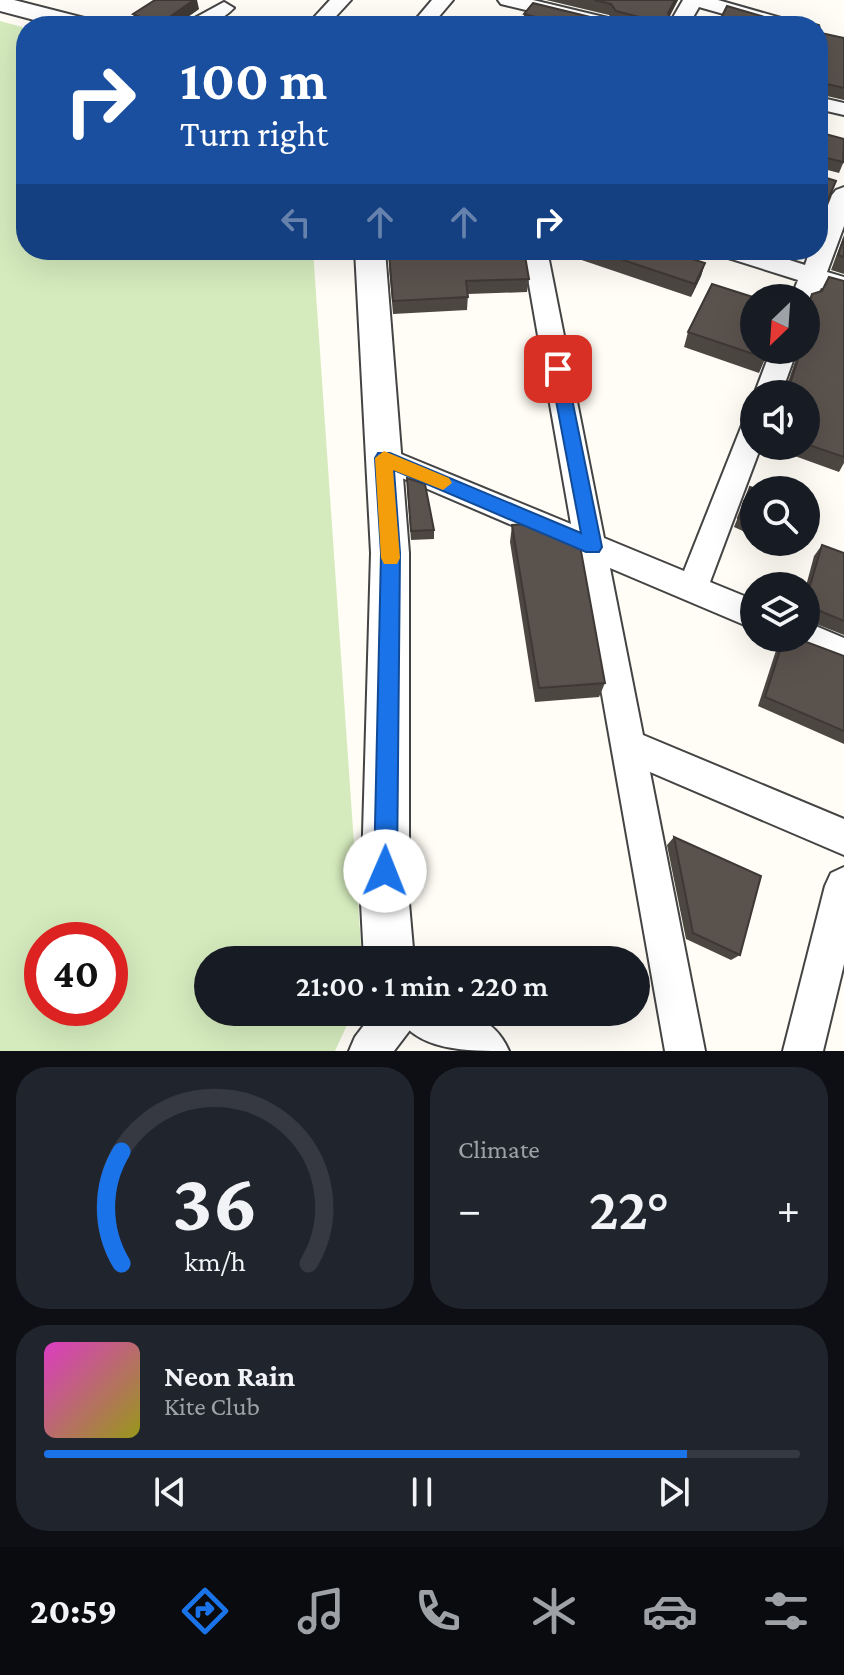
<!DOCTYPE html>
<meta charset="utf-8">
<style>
body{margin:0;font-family:"Crimson Pro",serif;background:#20242c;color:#f1f3f6;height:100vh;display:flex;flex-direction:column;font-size:30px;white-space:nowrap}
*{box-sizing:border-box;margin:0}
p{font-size:26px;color:#9ea1a6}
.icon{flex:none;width:44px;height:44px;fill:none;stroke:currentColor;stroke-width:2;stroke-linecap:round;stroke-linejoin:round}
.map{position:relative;height:1051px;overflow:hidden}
.side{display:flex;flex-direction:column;gap:16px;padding:16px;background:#0d0f14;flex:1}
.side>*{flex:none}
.banner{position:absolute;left:16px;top:16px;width:812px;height:244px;border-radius:32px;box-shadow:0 8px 32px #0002;background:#1a4fa0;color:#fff;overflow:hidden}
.needle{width:52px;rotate:205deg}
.buttons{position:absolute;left:740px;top:284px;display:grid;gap:16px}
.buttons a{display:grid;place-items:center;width:80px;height:80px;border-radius:50%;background:#171b24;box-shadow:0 8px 32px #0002;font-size:40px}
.speed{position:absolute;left:24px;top:922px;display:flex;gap:16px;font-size:40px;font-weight:700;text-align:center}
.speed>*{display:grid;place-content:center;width:104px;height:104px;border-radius:50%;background:#171b24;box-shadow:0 8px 32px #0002;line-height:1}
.speed .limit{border:12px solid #d22;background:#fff;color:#111}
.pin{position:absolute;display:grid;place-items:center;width:68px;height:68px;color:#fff;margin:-34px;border-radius:16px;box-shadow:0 4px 12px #0006}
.me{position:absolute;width:88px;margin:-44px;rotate:1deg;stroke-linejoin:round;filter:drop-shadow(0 0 6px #0008)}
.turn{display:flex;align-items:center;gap:28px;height:168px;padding:0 32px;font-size:36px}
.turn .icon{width:104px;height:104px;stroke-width:2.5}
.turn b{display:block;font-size:56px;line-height:68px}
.lanes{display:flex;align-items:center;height:76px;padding:0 32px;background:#0003;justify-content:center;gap:40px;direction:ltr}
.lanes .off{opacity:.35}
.big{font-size:60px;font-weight:600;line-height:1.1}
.side .widget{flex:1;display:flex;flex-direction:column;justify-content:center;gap:12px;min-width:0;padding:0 28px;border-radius:32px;background:#20242c}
.side .dial{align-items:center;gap:0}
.dial svg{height:208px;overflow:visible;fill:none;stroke:#363941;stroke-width:7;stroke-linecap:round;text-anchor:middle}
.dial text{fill:#f1f3f6;stroke:none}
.song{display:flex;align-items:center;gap:24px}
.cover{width:96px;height:96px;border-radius:12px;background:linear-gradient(135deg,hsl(310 70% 55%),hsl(60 70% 35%))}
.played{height:8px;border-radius:4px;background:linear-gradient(90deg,#1a73e8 85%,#363941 85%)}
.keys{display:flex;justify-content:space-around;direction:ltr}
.heat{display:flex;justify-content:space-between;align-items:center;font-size:44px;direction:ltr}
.side .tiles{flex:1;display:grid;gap:16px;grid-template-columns:1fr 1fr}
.widget:last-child{grid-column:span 2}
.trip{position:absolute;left:194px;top:946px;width:456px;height:80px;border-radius:40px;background:#171b24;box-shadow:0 8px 32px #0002;font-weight:600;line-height:80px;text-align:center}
.tabs{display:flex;height:128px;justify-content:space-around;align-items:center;background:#090b0e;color:#9ea1a6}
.tabs .icon{width:56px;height:56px}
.tabs .selected{color:#1a73e8}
.tabs b{font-size:36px;color:#f1f3f6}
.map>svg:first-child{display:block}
</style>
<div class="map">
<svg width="844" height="1051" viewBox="0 0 844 1051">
<rect width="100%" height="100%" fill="#fffdf5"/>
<!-- green -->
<path fill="#d5ebbd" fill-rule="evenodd" d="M0,21L26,28V250H313L362,960H208V1012H353L335,1051H0ZM42,940H110V1008H42Z"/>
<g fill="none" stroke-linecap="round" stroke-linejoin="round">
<!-- minor casing -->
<g stroke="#444" stroke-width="4">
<g id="minor">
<polygon points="330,0 351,0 327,26 306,26"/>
<polygon points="432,0 453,0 431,26 410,26"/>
<polygon points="498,0 533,0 608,18 611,22 608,26 593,26 501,4"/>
<polygon points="683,0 718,0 795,22 798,26 766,26 699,7 688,26 668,26"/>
<path d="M224,2L234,8C219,24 201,26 180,26Z"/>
<polygon points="818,97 844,103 844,115 818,109"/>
<polygon points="844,187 844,226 827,272 844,277 844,295 821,288 813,304 806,306 806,298 791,298 798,280 722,256 719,250 758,250 805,265 810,250 818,250 818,231 832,195 836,190"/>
<polygon points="523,250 547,250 604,538 684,571 744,420 754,417 754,446 761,446 710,582 754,600 754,629 610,568 643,735 844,819 844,855 650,772 705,1051 665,1051 577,553 374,466 370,458 374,450 384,447 571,524"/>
<polygon points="771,350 797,350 781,394 754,395"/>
<polygon points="806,622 844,638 844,668 795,647 790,638 806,638"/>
<polygon points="844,867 844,964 823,1051 783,1051 825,886 831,873"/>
<polygon points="374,1012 419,1012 413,1026 394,1051 349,1051 355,1037"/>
</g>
</g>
<!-- tertiary casing -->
<g stroke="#444" stroke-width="4">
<g id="tertiary">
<polygon points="0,0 14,0 96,21 100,26 57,26 0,11"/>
<polygon points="355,250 385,250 409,553 409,903 414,960 364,960 361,903 371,553"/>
<path d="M395,1012C439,1012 488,1002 509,1051C464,1051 415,1051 395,1012Z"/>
</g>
</g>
<!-- minor -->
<use href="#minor" fill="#fff" fill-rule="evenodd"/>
<!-- tertiary -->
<use href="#tertiary" fill="#fff" fill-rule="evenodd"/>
</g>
<!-- wall -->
<g fill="#4d4742">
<polygon points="546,0 678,0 670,16 669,26 629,26 614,22 609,15"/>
<polygon points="199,9 175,26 137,26 133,14"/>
<polygon points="524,14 594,18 593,26 525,26 523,25"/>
<polygon points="818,26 821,33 844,38 844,100 818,94"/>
<polygon points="818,132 844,161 839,173 820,168 820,176 836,181 820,218 818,218"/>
<polygon points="844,235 844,274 831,270"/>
<polygon points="552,250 667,250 667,251 705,263 701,276 691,297"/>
<polygon points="389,267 529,279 527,292 468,294 467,310 393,314"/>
<polygon points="844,281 844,463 839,472 767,446 806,446 806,394 777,394 782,383 788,382 799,350 806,350 806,308 812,294"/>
<polygon points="688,332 769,350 759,373 684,347"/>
<polygon points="750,487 754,490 754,536 734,527"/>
<polygon points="407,488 434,530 434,539 411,540"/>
<polygon points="512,525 605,683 599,697 535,702 510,542"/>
<polygon points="770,542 796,542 791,550"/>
<polygon points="822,545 844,553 844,635 811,622 811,625 806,631 806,586 814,556"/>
<polygon points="780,638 800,638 801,640 844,656 844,744 758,706"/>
<polygon points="674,837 740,955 731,960 686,939 667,845"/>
</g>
<!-- shaded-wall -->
<g fill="#3f3936">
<polygon points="194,0 197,0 199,9 175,26 158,26 158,25"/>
<polygon points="675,0 678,0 665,24 668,13"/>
<polygon points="705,263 701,276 691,297 695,284"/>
</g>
<!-- building -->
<g fill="#5a524d" stroke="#3f3936" stroke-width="2">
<polygon points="155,0 194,0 158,25 133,14"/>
<polygon points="594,0 675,0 668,13 670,18 666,24 616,11 611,4"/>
<polygon points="533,3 594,18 589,26 569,26 524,14"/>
<polygon points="727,6 768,18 792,18 819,25 821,33 844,38 844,88 818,82 818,26 717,26"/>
<polygon points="818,132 844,139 843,162 823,157 819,160 820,176 836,181 825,207 818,205"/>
<polygon points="844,238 844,257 838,255"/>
<polygon points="467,250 524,250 529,279 466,281 468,297 393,301 389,254"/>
<polygon points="593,250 664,250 705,263 695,284"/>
<polygon points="829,277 844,281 844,457 806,444 806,394 778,394 782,383 791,381 801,350 806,350 806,311 812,294 822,291"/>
<polygon points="712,284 756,298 754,298 754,350 769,350 765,358 688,332"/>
<polygon points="407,478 425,484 434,530 411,531"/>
<polygon points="750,487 758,490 754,490 754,524 738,518"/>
<polygon points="541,523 579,540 605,683 539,688 512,525"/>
<polygon points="822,545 844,553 844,621 813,608 811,625 806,625 806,599"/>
<polygon points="784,638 800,638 801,640 844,656 844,731 765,697"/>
<polygon points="674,837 761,876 740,955 693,933"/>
</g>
<!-- route -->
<polygon fill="#1a73e8" stroke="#114b97" stroke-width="2" points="558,363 566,369 602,547 599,552 586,552 394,470 400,553 397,871 393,879 385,882 377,879 374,871 381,553 375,458 378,453 390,453 581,533 550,369"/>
<!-- slow -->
<polygon fill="#f59e0b" points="384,451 449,478 452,483 443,490 393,470 400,558 397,564 384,564 381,558 375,458"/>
</svg>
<div class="buttons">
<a><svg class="needle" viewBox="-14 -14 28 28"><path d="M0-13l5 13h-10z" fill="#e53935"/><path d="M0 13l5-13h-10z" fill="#9ea1a6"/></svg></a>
<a><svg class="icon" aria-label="sound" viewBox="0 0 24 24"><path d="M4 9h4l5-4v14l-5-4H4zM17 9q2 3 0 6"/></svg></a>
<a><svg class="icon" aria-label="search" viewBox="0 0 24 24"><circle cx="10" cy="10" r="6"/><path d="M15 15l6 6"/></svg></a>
<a><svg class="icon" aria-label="layers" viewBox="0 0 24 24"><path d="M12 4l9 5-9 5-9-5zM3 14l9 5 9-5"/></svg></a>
</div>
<div class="speed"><div class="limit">40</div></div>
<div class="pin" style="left:558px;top:369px;background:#d93025"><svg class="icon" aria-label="arrive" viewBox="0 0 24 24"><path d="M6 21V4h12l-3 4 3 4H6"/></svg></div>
<svg class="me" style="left:385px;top:871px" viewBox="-20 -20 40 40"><circle r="19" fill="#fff"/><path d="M0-13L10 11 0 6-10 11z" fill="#1a73e8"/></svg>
<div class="trip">21:00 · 1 min · 220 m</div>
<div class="banner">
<div class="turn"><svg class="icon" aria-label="right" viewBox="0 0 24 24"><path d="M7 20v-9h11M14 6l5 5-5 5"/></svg><div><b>100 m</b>Turn right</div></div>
<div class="lanes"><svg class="icon off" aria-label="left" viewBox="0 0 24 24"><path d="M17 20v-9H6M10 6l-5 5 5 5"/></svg><svg class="icon off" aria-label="ahead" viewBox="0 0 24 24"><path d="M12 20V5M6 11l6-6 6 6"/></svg><svg class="icon off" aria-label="ahead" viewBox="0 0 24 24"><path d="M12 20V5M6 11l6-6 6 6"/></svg><svg class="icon" aria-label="right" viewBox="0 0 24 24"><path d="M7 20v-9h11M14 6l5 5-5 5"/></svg></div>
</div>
</div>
<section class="side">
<div class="tiles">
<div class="widget dial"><svg viewBox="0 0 100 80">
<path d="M14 69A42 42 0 1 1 86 69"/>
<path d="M14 69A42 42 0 0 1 14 26" stroke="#1a73e8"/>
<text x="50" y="56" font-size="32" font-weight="700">36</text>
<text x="50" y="72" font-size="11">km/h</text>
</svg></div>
<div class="widget"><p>Climate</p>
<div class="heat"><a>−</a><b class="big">22°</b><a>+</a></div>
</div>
<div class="widget">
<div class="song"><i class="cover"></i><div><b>Neon Rain</b><p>Kite Club</p></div></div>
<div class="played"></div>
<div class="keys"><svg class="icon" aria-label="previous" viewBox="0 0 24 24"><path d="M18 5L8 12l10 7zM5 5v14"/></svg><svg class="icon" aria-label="pause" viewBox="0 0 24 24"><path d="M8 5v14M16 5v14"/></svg><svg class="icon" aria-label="next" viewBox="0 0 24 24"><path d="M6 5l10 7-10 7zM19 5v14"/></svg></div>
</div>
</div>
</section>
<nav class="tabs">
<b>20:59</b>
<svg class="icon selected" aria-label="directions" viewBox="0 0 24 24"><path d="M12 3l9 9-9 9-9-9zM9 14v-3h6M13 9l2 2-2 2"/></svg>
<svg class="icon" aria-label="music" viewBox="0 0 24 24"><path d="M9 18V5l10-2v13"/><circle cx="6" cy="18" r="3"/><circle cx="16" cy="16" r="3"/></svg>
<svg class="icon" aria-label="phone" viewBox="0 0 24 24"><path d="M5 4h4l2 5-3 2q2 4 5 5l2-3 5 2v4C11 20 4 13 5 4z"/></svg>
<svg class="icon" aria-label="climate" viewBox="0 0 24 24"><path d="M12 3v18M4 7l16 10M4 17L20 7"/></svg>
<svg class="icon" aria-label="car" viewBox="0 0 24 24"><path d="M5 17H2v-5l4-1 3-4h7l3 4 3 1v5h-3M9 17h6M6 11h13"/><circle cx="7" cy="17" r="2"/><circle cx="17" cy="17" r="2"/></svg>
<svg class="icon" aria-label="filters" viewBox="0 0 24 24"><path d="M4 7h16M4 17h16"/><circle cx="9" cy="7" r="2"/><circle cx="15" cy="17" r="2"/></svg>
</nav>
